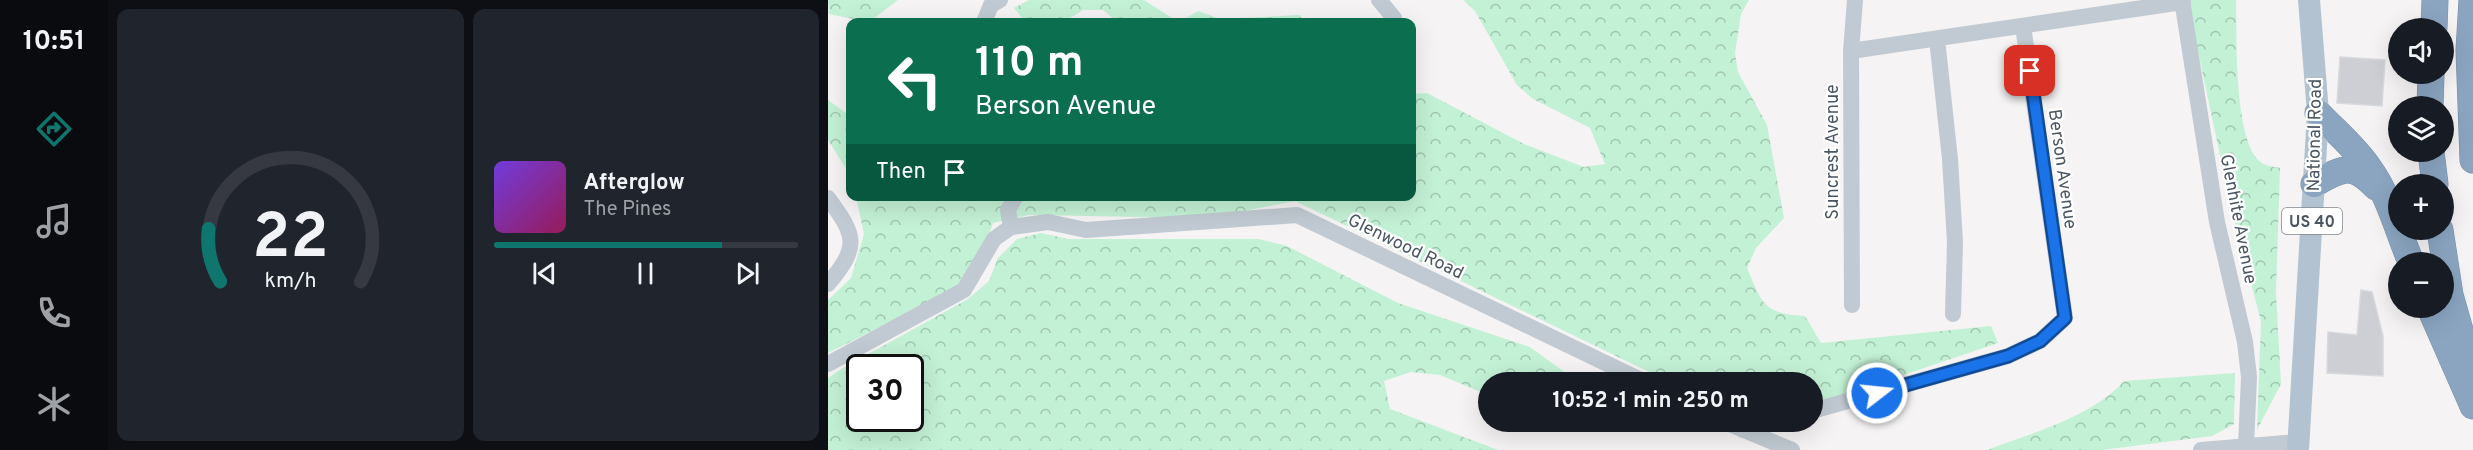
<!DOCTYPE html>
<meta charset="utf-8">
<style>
body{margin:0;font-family:Overpass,sans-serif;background:#20242c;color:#f1f3f6;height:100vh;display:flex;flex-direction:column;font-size:22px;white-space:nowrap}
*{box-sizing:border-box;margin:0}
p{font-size:20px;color:#9ea1a6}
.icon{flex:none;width:33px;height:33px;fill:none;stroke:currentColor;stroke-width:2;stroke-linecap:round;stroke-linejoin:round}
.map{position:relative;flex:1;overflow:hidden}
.details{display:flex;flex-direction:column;gap:9px;padding:9px;background:#0d0f14;width:720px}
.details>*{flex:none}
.guide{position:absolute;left:18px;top:18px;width:570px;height:183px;border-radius:12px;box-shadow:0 6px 24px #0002;background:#0b6e4f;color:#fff;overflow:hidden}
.controls{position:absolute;left:1560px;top:18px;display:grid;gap:12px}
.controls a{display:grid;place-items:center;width:66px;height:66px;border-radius:50%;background:#171b24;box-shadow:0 6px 24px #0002;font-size:30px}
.speed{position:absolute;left:18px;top:354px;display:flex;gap:12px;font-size:30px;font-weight:700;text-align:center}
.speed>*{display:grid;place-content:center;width:78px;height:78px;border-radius:50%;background:#171b24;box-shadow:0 6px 24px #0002;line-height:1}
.speed .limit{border:3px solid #111;border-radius:9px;background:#fff;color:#111}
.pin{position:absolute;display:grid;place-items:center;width:51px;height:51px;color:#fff;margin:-26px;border-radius:12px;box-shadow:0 3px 9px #0006}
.me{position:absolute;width:66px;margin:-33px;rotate:74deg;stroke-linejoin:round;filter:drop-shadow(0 0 4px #0008)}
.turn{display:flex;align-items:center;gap:21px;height:126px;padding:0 30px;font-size:27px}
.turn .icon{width:78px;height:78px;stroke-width:2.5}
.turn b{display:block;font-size:42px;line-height:51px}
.then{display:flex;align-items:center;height:57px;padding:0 30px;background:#0003;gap:12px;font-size:22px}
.details .widget{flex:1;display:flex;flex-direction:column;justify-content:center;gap:9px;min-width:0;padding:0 21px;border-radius:12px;background:#20242c}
.details .dial{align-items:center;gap:0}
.dial svg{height:156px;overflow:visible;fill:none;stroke:#363941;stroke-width:7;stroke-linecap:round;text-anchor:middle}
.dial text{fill:#f1f3f6;stroke:none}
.song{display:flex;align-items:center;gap:18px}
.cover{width:72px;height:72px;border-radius:9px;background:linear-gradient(135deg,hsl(260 70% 55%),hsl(330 70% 35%))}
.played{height:6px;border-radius:3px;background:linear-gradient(90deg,#0f766e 75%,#363941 75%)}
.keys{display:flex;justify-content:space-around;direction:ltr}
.details .tiles{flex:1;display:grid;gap:9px;grid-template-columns:repeat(2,1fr)}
.trip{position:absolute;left:650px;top:372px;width:345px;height:60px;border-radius:30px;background:#171b24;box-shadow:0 6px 24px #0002;font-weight:700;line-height:60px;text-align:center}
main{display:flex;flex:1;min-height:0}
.dock{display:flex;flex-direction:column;width:108px;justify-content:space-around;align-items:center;background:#090b0e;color:#9ea1a6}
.dock .icon{width:42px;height:42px}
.dock .current{color:#0f766e}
.dock b{font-size:27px;color:#f1f3f6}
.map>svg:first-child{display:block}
</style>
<main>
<nav class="dock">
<b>10:51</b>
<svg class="icon current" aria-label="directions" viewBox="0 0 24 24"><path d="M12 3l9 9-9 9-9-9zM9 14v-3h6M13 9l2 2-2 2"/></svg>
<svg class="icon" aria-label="music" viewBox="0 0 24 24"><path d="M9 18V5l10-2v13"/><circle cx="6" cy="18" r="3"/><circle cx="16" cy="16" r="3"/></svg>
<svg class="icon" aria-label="phone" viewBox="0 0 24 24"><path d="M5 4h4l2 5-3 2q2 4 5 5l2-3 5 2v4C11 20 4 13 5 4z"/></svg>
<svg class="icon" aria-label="climate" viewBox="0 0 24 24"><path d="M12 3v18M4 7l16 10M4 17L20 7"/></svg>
</nav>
<section class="details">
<div class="tiles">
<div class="widget dial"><svg viewBox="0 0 100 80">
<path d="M14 69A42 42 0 1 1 86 69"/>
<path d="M14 69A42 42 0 0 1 8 42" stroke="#0f766e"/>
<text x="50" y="56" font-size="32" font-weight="700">22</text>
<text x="50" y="72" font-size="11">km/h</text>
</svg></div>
<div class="widget">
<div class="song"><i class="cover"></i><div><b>Afterglow</b><p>The Pines</p></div></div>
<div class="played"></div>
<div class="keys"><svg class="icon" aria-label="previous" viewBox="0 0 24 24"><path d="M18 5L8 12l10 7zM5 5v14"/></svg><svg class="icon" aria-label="pause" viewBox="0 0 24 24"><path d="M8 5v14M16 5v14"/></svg><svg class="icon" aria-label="next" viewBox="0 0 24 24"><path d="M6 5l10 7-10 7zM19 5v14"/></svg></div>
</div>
</div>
</section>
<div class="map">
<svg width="1645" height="450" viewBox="0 0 1645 450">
<defs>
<pattern id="forest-crowns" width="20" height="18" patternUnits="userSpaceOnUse" patternTransform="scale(1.5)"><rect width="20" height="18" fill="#c3f1d5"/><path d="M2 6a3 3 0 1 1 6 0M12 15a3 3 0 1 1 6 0" fill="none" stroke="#a0c6b0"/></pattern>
</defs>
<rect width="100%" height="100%" fill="#f5f3f3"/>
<!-- forest -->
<g fill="url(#forest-crowns)" fill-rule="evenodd">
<polygon points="0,0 70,0 41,22 1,14"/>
<polygon points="201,0 316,0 350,22 289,22 275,10 255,10 239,20 197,22 186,8"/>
<path d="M635,0H921L913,14L907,53L910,72L939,125L956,218L928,248L919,268C935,304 934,313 977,316L993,343L1163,326L1170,343L984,406V382H842L467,201L380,218L201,215L165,223L153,255L127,289L0,353V300L23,278L36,234L28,197L584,196V94L599,93L696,144L756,167L777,164L762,128L705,99L689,85L647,11Z"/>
<path d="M1359,0H1408C1409,33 1405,145 1434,163C1438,166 1447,167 1452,168L1448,292L1453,384L1429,430L1433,321L1405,216Z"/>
<polygon points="370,11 392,19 472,15 475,22 352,22"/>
<polygon points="0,100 22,116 22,175 0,140"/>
<path d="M213,233L240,239H431L459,246L570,303L702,347L750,382H660V395L612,375L583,372L556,381L562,409L670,450H0V378L15,368L140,299L161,281L170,258L189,239ZM32,368H82V418H32Z"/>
<path d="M1407,373L1406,424L1384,436L1274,450H1159C1204,433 1264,417 1296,381Z"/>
<path d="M740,422H812L821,426C786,435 773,431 740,422Z"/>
</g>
<!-- building -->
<g fill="#cdcfd5" stroke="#d7d9de" stroke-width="1.5">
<polygon points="1512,57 1557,60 1554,106 1509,103"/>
<polygon points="1533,290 1544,292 1555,336 1555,376 1499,373 1500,332 1529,335"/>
</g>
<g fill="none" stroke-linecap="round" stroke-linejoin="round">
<!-- highway casing -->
<g stroke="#7690ad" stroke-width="27">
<g id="highway">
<polyline points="1644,0 1641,50 1645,160"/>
<polyline points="1606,28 1607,0"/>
<polyline points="1602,106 1603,74"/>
<path d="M1490,113C1507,131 1527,147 1541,168C1561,195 1570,232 1583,262"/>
<polyline points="1603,152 1607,184"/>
<path d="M1486,184C1515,168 1523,162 1548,187"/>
<polyline points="1612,230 1622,295 1645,376"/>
<polyline points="1602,308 1645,406"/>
</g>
</g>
<!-- minor -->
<g stroke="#c1cad2" stroke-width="16">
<polyline points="551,0 566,18"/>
<polyline points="1354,0 1389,222 1417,342 1421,377 1418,446"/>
<polyline points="156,22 163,5 172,0"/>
<polyline points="1109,39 1122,159 1127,242 1125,314"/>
<polyline points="1023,51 1355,2"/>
<path d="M0,198C28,236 32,246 0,284"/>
<polyline points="183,227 180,210 188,196"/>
<polyline points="1024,305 1023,51 1027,0"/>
<polyline points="0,364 136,290 166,239 183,227 220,222 258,230 469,215 817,382"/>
<polyline points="984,411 1180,356 1212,341 1237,318 1195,26"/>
<polyline points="897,422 964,450"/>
<polyline points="915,430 945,422"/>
<polyline points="1373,450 1471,442"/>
</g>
<!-- major -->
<polyline stroke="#b3c2d1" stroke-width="22" points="1470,450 1490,113 1481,0"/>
<!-- highway -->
<use href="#highway" stroke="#8ba5c1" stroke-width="26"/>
</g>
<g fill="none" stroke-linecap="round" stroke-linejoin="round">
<!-- route casing -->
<g stroke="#114b97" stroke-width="15">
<polyline id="route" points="1049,393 1180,356 1212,341 1237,318 1202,71"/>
</g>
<!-- route -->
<use href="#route" stroke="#1a73e8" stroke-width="10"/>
</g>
<g text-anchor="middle" stroke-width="4.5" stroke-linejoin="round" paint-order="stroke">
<!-- shield labels -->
<rect fill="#fff" stroke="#808990" stroke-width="1.5" x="1454" y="208" width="60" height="26" rx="4.5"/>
<g font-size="16" font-weight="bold" fill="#4a5661">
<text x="1484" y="227">US 40</text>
</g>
<!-- street labels -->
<g font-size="18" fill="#4a5661" stroke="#fff">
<text transform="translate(1486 135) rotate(-89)" y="6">National Road</text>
<text transform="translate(1004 152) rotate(-90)" y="6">Suncrest Avenue</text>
<text transform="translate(1235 169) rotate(82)" y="6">Berson Avenue</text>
<text transform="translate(1411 219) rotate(79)" y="6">Glenhite Avenue</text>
<text transform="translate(578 246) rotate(26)" y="6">Glenwood Road</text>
</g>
</g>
</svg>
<div class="controls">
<a><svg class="icon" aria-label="sound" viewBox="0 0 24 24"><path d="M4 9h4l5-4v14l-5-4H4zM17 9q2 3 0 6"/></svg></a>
<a><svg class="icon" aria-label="layers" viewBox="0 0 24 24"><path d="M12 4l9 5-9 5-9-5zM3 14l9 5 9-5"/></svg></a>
<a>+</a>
<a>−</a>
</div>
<div class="speed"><div class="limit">30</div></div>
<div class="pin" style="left:1202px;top:71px;background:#d93025"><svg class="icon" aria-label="arrive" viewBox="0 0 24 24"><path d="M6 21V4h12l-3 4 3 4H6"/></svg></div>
<svg class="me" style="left:1049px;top:393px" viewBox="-20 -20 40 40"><circle r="17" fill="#1a73e8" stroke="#fff" stroke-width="3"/><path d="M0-11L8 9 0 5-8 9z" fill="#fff"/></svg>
<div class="trip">10:52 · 1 min · 250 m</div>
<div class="guide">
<div class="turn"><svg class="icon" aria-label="left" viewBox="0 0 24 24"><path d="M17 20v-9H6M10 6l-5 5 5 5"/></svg><div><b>110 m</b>Berson Avenue</div></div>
<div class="then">Then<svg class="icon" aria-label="arrive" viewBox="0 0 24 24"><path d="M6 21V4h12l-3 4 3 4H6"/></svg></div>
</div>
</div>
</main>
